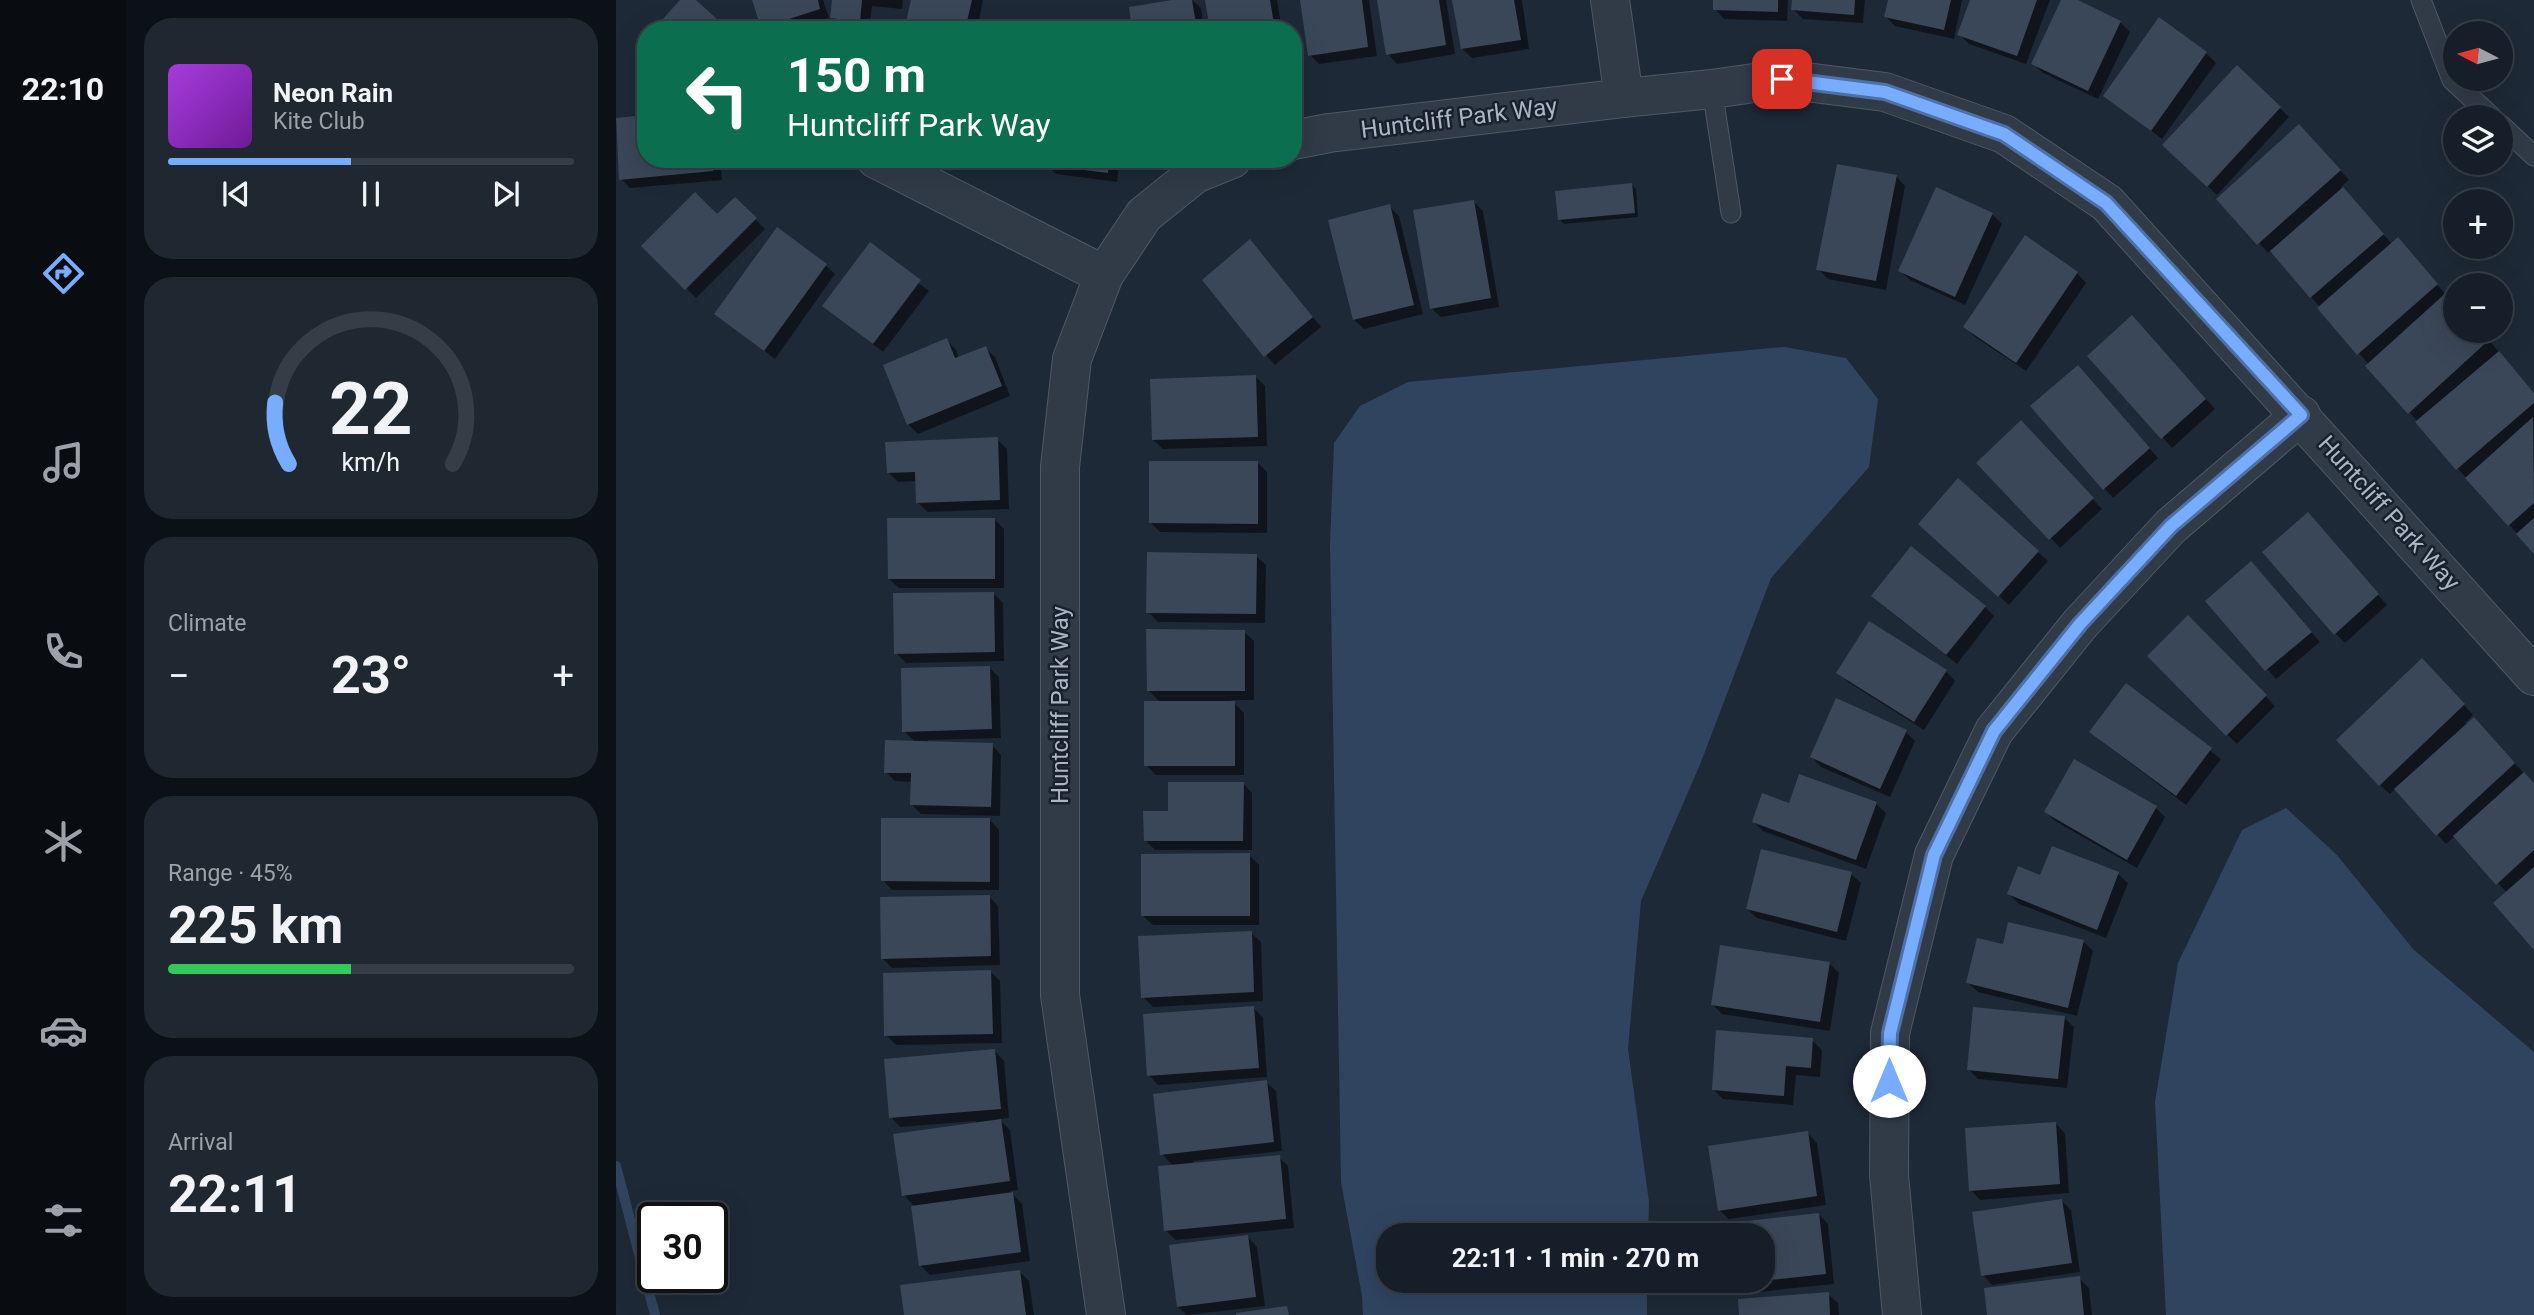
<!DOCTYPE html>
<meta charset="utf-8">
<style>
body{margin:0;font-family:Roboto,sans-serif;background:#1f2731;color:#f1f3f6;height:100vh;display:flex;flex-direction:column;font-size:26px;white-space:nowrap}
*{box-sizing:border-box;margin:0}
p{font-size:23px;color:#9ea2a8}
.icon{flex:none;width:38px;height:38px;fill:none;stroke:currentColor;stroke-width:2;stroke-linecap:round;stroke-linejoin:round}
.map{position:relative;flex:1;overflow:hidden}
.sheet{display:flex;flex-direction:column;gap:18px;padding:18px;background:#0c1117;width:490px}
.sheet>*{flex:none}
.guide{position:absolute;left:21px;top:21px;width:665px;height:147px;border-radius:28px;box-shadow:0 7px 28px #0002,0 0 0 2px #353d46;background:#0b6e4f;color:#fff;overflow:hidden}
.needle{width:46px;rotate:276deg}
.controls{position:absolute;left:1827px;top:21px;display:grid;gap:14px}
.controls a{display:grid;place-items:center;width:70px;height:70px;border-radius:50%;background:#161f29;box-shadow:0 7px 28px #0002,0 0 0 2px #353d46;font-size:35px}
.speed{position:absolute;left:21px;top:1202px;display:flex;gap:14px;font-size:35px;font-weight:700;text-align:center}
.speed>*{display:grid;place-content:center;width:91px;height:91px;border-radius:50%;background:#161f29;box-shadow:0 7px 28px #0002,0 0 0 2px #353d46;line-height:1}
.speed .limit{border:4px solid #111;border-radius:10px;background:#fff;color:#111}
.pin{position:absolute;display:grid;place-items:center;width:60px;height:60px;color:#fff;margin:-30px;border-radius:14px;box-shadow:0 4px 10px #0006}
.me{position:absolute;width:77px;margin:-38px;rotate:0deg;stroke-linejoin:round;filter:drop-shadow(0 0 5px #0008)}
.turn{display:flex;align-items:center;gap:24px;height:147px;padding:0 35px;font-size:32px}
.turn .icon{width:91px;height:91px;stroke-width:2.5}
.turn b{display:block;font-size:49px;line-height:60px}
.big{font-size:52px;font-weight:700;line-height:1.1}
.sheet .widget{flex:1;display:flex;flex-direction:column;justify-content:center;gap:10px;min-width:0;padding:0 24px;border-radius:28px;background:#1f2731}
.sheet .dial{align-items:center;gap:0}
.dial svg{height:182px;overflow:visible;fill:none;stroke:#353d46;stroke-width:7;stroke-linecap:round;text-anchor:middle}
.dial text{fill:#f1f3f6;stroke:none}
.song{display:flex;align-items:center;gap:21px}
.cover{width:84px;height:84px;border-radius:10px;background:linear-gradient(135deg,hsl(280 70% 55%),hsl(280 70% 35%))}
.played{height:7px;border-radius:4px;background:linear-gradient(90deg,#77acfe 45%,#353d46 45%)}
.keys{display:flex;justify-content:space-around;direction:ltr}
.heat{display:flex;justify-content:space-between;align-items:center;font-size:38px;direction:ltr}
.charge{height:10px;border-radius:5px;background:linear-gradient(90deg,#34c759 45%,#353d46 0)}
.trip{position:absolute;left:760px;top:1223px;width:399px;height:70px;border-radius:28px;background:#161f29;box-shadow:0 7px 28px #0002,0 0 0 2px #353d46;font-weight:700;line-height:70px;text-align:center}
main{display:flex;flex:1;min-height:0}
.tabs{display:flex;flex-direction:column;width:126px;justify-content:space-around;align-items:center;background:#090c10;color:#9ea2a8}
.tabs .icon{width:49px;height:49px}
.tabs .on{color:#77acfe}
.tabs b{font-size:32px;color:#f1f3f6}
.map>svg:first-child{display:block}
</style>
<main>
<nav class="tabs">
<b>22:10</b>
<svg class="icon on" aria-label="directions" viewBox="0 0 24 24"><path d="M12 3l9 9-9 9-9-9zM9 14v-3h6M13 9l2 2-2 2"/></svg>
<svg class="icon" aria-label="music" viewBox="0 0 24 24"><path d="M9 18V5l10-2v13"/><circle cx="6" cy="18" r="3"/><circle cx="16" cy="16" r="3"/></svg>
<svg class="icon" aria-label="phone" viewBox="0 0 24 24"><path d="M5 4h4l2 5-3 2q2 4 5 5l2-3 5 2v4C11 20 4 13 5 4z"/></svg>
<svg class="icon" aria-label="climate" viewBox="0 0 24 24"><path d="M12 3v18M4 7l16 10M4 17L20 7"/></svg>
<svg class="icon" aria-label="car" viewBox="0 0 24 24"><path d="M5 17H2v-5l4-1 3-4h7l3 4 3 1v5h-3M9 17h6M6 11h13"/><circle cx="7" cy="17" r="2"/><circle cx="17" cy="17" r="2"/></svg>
<svg class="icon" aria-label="filters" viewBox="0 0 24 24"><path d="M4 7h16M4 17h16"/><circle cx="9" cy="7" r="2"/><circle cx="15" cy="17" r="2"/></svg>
</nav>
<section class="sheet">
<div class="widget">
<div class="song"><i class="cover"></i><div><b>Neon Rain</b><p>Kite Club</p></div></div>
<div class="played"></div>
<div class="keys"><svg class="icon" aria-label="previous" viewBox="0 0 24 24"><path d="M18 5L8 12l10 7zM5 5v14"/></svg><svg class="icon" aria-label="pause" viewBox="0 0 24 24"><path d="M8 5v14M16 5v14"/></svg><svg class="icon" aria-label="next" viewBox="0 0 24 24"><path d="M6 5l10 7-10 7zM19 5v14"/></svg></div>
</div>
<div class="widget dial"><svg viewBox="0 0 100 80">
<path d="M14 69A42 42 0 1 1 86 69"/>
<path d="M14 69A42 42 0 0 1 8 42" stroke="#77acfe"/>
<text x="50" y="56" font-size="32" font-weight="700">22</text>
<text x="50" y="72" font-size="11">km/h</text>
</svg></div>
<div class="widget"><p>Climate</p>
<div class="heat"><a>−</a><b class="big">23°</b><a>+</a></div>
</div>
<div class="widget"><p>Range · 45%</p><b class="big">225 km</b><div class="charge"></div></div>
<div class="widget"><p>Arrival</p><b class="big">22:11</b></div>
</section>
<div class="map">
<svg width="1918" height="1315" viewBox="0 0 1918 1315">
<rect width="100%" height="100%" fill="#1e2937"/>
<!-- water -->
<g fill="#304460">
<polygon points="1168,347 1230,358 1262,399 1253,467 1155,578 1085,762 1025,901 1012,1049 1033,1202 1032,1235 772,1236 772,1281 1031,1281 1031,1315 747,1315 746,1296 725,1182 714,545 718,443 744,406 792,382"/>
<polygon points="1670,808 1721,855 1797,949 1918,1052 1918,1315 1550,1315 1539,1102 1562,963 1626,830"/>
</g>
<!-- shadow -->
<g fill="#0007">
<polygon points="138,0 207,0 213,18 177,30 149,30"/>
<polygon points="217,0 287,0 286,9 256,6 253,30 225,27 216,18"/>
<polygon points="297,0 367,0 361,30 290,30"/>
<polygon points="567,0 576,0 585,8 588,30 518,30"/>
<polygon points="591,0 661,0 666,30 596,30"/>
<polygon points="686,0 753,0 761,56 703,64 694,55"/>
<polygon points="762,0 830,0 839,54 781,64 772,54"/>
<polygon points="838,0 906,0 913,49 856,58 846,49"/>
<polygon points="1099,0 1172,0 1171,21 1108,19 1099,9"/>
<polygon points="1178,0 1249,0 1247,23 1187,19 1177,9"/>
<polygon points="1273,0 1346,0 1338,39 1279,26 1270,17"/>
<polygon points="1356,0 1434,0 1410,64 1353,44 1343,34"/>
<polygon points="1447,0 1458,0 1504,22 1514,32 1482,99 1427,73 1417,64"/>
<polygon points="1543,20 1590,53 1600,63 1546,139 1489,96"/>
<polygon points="1664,108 1673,117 1601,195 1558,155"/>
<polygon points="30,117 30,159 104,159 106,180 14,188 5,179 0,120"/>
<polygon points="1693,135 1733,180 1725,187 1776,244 1791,249 1830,295 1839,301 1839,331 1865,331 1918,393 1918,552 1842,469 1655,250 1652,253 1643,243"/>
<polygon points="431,159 504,159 501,182 440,174 431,165"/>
<polygon points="1280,176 1289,186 1270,290 1212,279 1202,269"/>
<polygon points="1016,185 1020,189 1022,217 948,224 944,220"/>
<polygon points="119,199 149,229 80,298 28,246 101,216"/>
<polygon points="857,201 867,211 883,307 825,317 815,308"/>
<polygon points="773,206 783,216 807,314 748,329 738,320"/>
<polygon points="1376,214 1386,224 1349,305 1294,280 1284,271"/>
<polygon points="254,245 313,291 267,352 208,306"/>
<polygon points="644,251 705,327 659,365 650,355"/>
<polygon points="209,265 219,274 159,359 101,314"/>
<polygon points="1461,273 1470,283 1410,371 1359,337 1349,327"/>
<polygon points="1525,327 1599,409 1556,448 1473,356"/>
<polygon points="331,340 340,350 343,358 369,348 379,357 394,396 302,434 292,424"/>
<polygon points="639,376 649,386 651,446 547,449 537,440"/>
<polygon points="1471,377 1542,458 1497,498 1488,488"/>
<polygon points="1414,432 1486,509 1444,548 1363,463"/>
<polygon points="381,439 391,449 393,509 312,512 302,503 301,481 282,482 272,472"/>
<polygon points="642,463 651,472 651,533 544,532 535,523"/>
<polygon points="378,519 388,529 388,588 283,588 273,579"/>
<polygon points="1701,524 1771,605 1729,643 1719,633"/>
<polygon points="1313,533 1422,552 1432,561 1393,605"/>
<polygon points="640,556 650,565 649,623 542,622 532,612"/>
<polygon points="1644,573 1704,642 1660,679 1592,601"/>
<polygon points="377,593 387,603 388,661 290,663 280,653"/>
<polygon points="1267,606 1369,607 1378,616 1341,664"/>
<polygon points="1572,618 1659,706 1621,744 1533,657"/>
<polygon points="628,632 638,641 638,700 615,700 628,713 628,775 540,775 530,765 545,703 532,690"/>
<polygon points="1806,660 1857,715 1849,723 1867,729 1918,784 1918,947 1891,893 1839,836 1830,844 1780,788 1774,794 1764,785"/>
<polygon points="374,668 383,677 385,738 312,740 312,743 376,745 385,755 384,816 305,814 295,804 296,782 279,781 270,772 300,743 288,731"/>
<polygon points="1330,671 1339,681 1308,730 1232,682 1223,672"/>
<polygon points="1510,685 1605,759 1570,805 1485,741"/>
<polygon points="1290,732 1299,741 1274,797 1205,767 1196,757"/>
<polygon points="627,783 636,793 636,850 539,850 529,840 554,813"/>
<polygon points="1260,804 1270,813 1250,869 1147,831 1138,822 1174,805"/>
<polygon points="1540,808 1549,817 1521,868 1439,821 1430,812"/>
<polygon points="374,820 383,830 383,890 276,890 267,880"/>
<polygon points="633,855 643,865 643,925 537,925 527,916"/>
<polygon points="1235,874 1245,883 1230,941 1141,918 1131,909"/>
<polygon points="1502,874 1512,883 1490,938 1403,904 1393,894 1425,877"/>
<polygon points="373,896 382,906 384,965 276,968 266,958"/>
<polygon points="635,933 645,942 647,1001 537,1007 527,997"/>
<polygon points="1467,941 1477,951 1461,1016 1362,992 1352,983 1388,946"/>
<polygon points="1213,963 1223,973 1214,1031 1106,1014 1097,1005"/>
<polygon points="375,972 384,981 386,1043 280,1045 270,1035"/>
<polygon points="638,1008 647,1018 651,1077 542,1085 533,1075"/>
<polygon points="1448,1018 1458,1027 1451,1088 1362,1079 1352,1069"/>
<polygon points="1196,1040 1206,1050 1204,1077 1180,1075 1177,1105 1107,1099 1098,1090"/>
<polygon points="379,1051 388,1061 393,1118 383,1119 394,1130 402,1190 394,1191 406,1204 414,1261 314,1275 304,1265 300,1208 288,1195 360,1124 360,1121 284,1127 275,1117"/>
<polygon points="650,1082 660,1091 666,1151 577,1161 578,1165 663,1157 672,1166 678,1228 560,1240 550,1231 558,1167 546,1154"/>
<polygon points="1440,1124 1449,1133 1453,1193 1364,1200 1355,1190"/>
<polygon points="1192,1133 1201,1143 1210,1205 1113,1219 1103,1210"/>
<polygon points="1446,1201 1455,1210 1464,1272 1376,1285 1367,1275"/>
<polygon points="1203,1214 1212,1224 1218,1284 1113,1295 1103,1286 1103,1281 1146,1281 1146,1236"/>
<polygon points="632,1237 641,1247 649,1306 571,1315 562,1307"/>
<polygon points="404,1272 413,1281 418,1315 290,1315"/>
<polygon points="1463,1278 1473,1288 1476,1315 1373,1315"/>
<polygon points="1212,1294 1222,1303 1223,1315 1125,1315"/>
</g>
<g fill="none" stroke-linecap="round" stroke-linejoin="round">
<!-- stream -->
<polyline stroke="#304460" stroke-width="10" points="0,1166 39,1315"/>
</g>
<!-- building -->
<g fill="#3a4758">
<polygon points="64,0 80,0 113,30 37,30"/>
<polygon points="136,0 202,0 204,9 145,28"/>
<polygon points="216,0 246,0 244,22 214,18"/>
<polygon points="295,0 356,0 349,30 288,30"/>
<polygon points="556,0 576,0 581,30 516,30 513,7"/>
<polygon points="589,0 654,0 659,30 594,30"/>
<polygon points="684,0 746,0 752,47 692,56"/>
<polygon points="761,0 823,0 830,45 770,55"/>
<polygon points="836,0 898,0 905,40 845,49"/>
<polygon points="1097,0 1162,0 1162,12 1097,10"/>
<polygon points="1176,0 1239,0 1238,15 1175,10"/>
<polygon points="1272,0 1335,0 1328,30 1268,17"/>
<polygon points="1354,0 1421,0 1401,56 1341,35"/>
<polygon points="1445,0 1462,0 1505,21 1472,91 1415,64"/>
<polygon points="1543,17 1591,52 1535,131 1487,96"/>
<polygon points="1621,65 1665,107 1591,187 1546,145"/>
<polygon points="30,115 30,159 96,159 97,171 3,180 0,118"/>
<polygon points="1683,124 1725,170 1641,245 1600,199"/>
<polygon points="430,159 493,159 492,173 429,165"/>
<polygon points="1221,164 1281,175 1260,281 1200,270"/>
<polygon points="1016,183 1019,213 942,220 939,191"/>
<polygon points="1320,187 1377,213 1339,297 1282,271"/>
<polygon points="1727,187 1768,234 1694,298 1654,251"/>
<polygon points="79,192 101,214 119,197 141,218 69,290 25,246"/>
<polygon points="858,200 875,298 814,309 797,210"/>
<polygon points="774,204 798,305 737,320 712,220"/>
<polygon points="161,227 211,264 148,351 98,314"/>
<polygon points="1409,235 1462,272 1400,363 1347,327"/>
<polygon points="1782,237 1822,284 1741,355 1701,308"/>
<polygon points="634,239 697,317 648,357 586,280"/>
<polygon points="254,242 305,280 257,344 206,306"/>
<polygon points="1832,291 1839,300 1839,331 1867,331 1874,339 1792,414 1749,366"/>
<polygon points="1516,315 1590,399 1545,439 1471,356"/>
<polygon points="331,338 339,358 370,346 386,386 291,425 267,365"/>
<polygon points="1883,351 1918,393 1918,403 1840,470 1799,422"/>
<polygon points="1462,365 1534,448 1487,490 1414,406"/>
<polygon points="640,375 642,437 536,440 534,379"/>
<polygon points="1917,417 1918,503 1892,526 1849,478"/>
<polygon points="1405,420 1478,498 1433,540 1360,463"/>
<polygon points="382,437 384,500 300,503 299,472 271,473 269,442"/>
<polygon points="533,461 642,461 642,524 533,523"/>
<polygon points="1342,478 1423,551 1382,597 1302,524"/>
<polygon points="1692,512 1763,594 1718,635 1646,552"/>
<polygon points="271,518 379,518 379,579 272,579"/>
<polygon points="1918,518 1918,554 1900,534"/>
<polygon points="1295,546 1370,606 1330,655 1255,596"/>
<polygon points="531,552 641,554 640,614 530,613"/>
<polygon points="1635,561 1696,632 1649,671 1589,601"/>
<polygon points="378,592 379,652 278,654 277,593"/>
<polygon points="1572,615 1651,695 1610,736 1531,656"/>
<polygon points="1253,621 1331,670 1298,722 1220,673"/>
<polygon points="530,629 629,630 629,691 531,691"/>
<polygon points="1806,658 1849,704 1763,786 1720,740"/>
<polygon points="374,666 376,729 286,732 285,668"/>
<polygon points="1510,683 1596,748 1560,796 1473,732"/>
<polygon points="1220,698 1291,730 1264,789 1194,757"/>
<rect x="528" y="701" width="91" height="65"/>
<polygon points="1858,717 1899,763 1820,836 1778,789"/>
<polygon points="269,740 377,743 375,807 294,805 295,773 268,773"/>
<polygon points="1458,759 1541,806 1511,860 1428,812"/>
<polygon points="1908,772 1918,783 1918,850 1880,885 1837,836"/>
<polygon points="1183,774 1261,802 1240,860 1136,822 1146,793 1173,803"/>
<polygon points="552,782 628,782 627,841 528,841 527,811 552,811"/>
<polygon points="265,818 374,818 374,882 265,881"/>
<polygon points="1436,846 1503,872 1481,930 1391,894 1402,866 1424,875"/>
<polygon points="1145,849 1236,872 1221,932 1130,909"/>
<polygon points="634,853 634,916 525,916 525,854"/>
<polygon points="1918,867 1918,950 1877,903"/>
<polygon points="374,895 375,956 265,959 264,897"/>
<polygon points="1392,922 1468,940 1452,1008 1350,983 1361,938 1387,944"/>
<polygon points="636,931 638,992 525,998 522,936"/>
<polygon points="1104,945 1214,962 1204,1022 1095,1005"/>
<polygon points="375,970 377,1034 268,1036 267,973"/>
<polygon points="638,1006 643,1068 531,1076 527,1014"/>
<polygon points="1357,1007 1449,1016 1442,1079 1351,1070"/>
<polygon points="1100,1030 1197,1038 1195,1068 1170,1066 1168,1096 1096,1090"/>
<polygon points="379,1049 385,1109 273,1118 268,1059"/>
<polygon points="651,1080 658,1142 544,1155 537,1094"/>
<polygon points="385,1119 394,1181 286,1196 277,1134"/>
<polygon points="1440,1122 1444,1184 1353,1191 1349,1128"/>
<polygon points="1192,1131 1201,1196 1102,1211 1092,1146"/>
<polygon points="664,1155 670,1219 548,1231 542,1166"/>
<polygon points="397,1192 405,1252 303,1266 295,1206"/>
<polygon points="1446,1199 1456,1263 1365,1276 1356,1212"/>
<polygon points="1203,1213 1210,1274 1146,1281 1146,1236 1096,1236 1095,1225"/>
<polygon points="632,1235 640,1297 561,1307 553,1245"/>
<polygon points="404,1270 410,1315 288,1315 284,1285"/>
<polygon points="1464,1276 1468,1315 1371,1315 1368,1288"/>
<polygon points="1101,1281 1134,1281 1134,1283 1102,1286"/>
<polygon points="1213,1292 1214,1315 1123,1315 1122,1299"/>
<polygon points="671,1306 673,1315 620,1315 620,1313"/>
</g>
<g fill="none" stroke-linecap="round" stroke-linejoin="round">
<!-- lane casing -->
<g stroke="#4f5866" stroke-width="21">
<g id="lane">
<polyline points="1805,0 1836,80 1876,117"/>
<polyline points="1096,89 1115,213"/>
<polyline points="1885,125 1918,156"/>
</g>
</g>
<!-- street casing -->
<g stroke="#4f5866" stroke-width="40">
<g id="street">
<polyline points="994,0 1008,98"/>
<polyline points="677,140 713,133 1008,98 1096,89 1166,79 1269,92 1388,134 1491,203 1918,676"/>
<polyline points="260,159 488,275"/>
<polyline points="490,1315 444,995 444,467 456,359 488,275 528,215 579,174 616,159"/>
<polyline points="1286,1315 1273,1175 1274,1033 1318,855 1378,731 1464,624 1555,526 1685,415"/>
</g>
</g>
<!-- lane -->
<use href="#lane" stroke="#313b48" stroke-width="19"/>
<!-- street -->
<use href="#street" stroke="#313b48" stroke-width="38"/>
</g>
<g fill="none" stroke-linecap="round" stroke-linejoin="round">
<!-- route casing -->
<g stroke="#4d70a5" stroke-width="18">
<polyline id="route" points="1166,79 1269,92 1388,134 1490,203 1685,415 1555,526 1464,624 1378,731 1318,855 1274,1033 1273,1081"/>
</g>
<!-- route -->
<use href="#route" stroke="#77acfe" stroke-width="12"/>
</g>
<g text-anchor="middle" stroke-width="5" stroke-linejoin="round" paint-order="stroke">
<!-- street labels -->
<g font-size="24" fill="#abb5c5" stroke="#17202c">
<text transform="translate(843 118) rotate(-7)" y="8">Huntcliff Park Way</text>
<text transform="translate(1773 513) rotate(48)" y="8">Huntcliff Park Way</text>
<text transform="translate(444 705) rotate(-90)" y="8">Huntcliff Park Way</text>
</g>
</g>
</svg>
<div class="controls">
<a><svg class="needle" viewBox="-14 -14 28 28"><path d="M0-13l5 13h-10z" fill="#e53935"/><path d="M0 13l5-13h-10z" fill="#9ea2a8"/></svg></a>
<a><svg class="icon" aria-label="layers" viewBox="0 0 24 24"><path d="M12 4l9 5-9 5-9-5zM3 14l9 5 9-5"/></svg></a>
<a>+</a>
<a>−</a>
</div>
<div class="speed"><div class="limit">30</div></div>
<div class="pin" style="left:1166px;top:79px;background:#d93025"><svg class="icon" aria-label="arrive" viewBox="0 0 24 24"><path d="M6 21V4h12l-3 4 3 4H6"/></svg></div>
<svg class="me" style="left:1273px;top:1081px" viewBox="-20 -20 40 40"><circle r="19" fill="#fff"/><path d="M0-13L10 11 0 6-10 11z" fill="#77acfe"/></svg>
<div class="trip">22:11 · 1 min · 270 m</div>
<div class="guide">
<div class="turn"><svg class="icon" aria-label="left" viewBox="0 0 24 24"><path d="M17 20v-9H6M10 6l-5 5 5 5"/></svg><div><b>150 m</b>Huntcliff Park Way</div></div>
</div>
</div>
</main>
